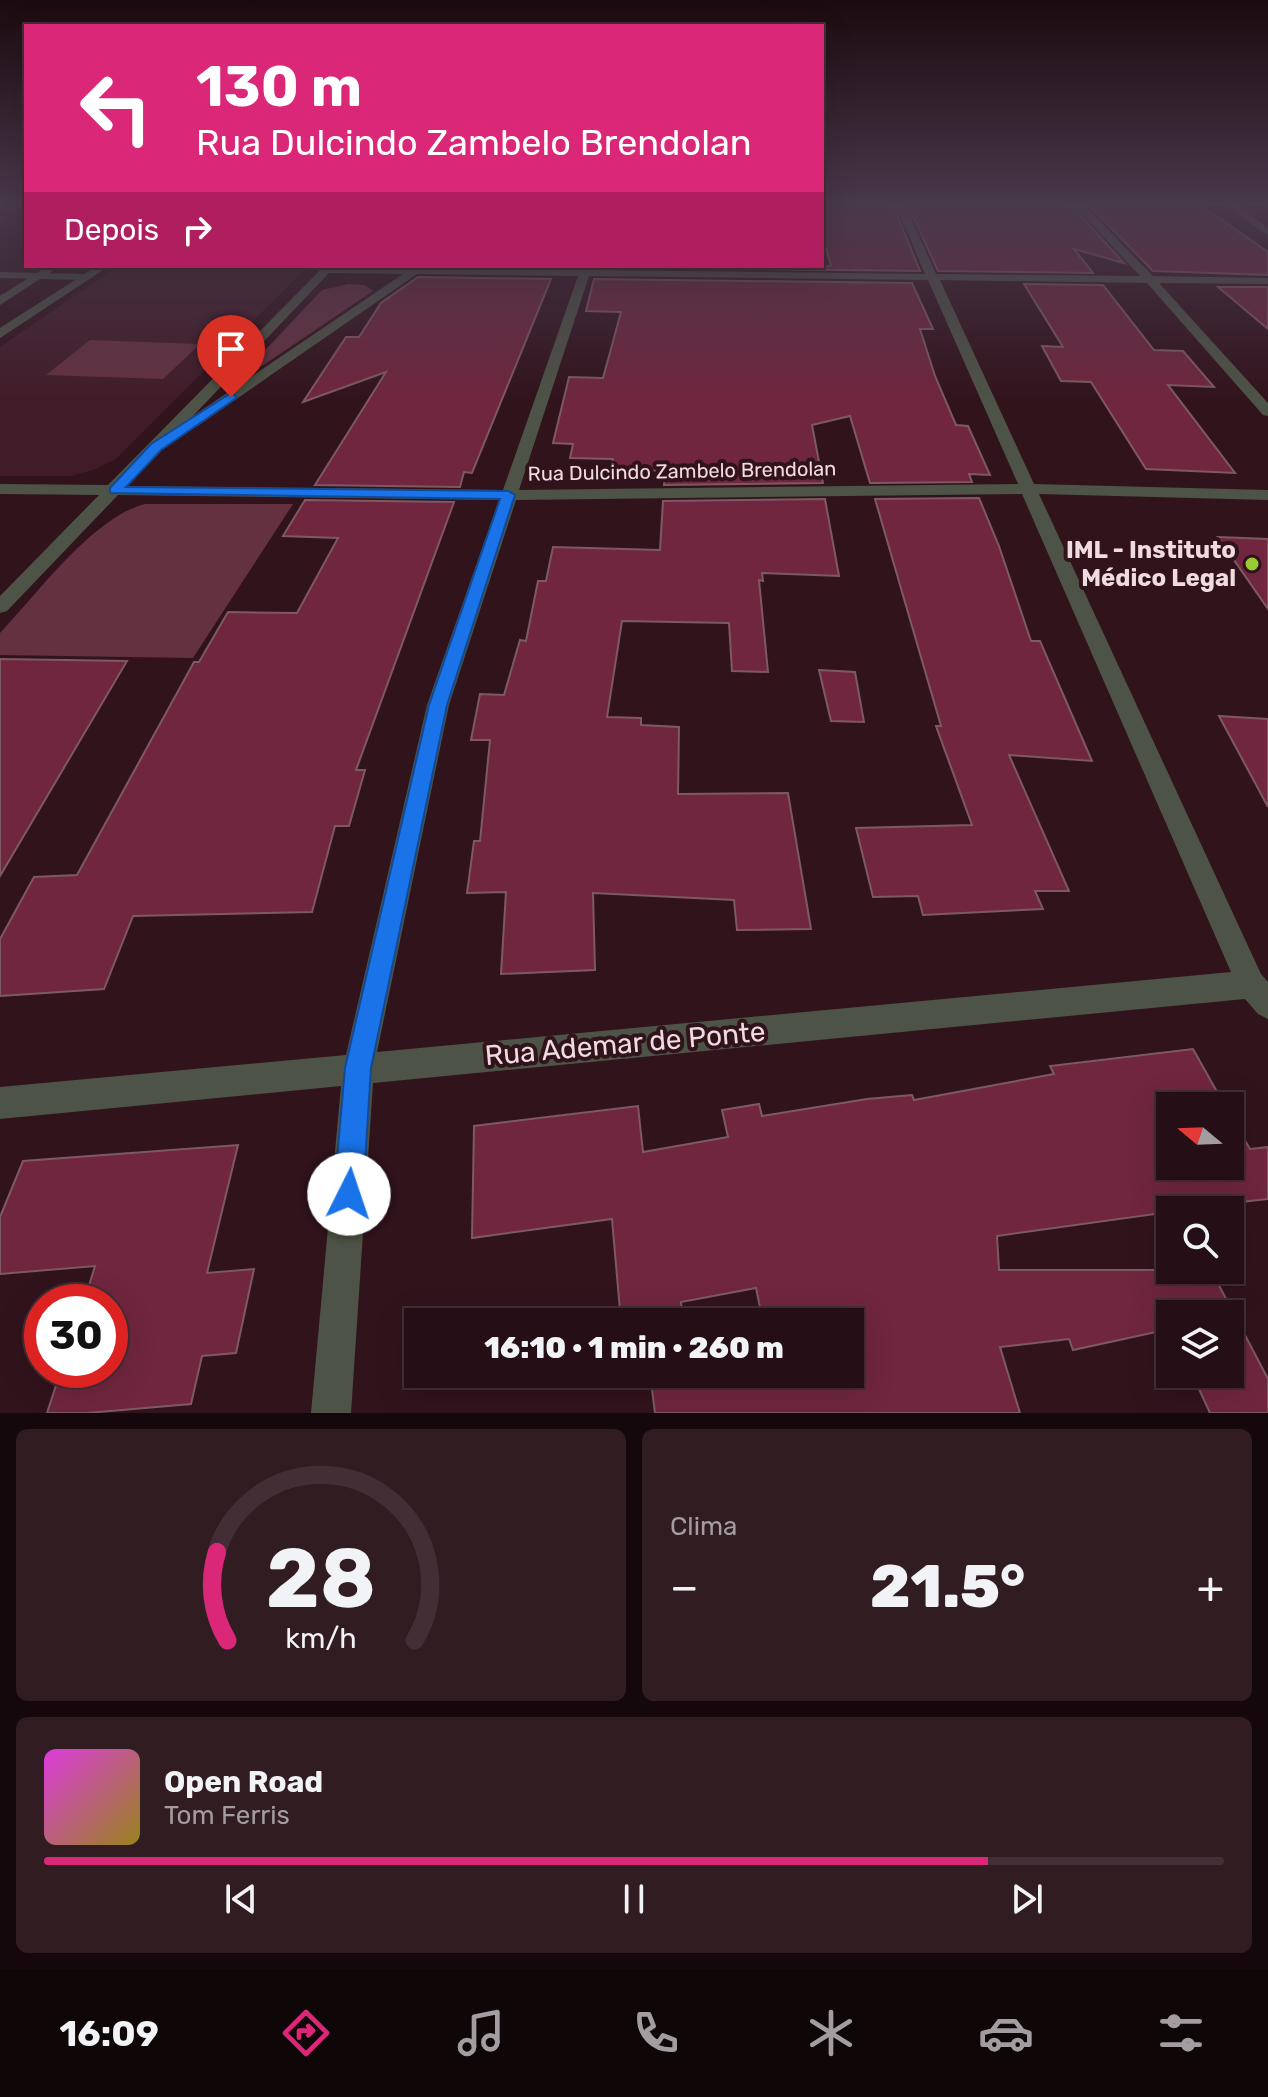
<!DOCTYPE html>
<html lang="pt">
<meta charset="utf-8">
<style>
body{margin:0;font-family:Rubik,sans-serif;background:#311c22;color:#f1f3f6;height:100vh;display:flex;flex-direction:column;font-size:30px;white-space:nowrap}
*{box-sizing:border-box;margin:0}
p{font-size:26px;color:#a39ca0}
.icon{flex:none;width:44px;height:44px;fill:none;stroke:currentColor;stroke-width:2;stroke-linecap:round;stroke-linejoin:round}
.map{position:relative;height:1413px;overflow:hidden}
.side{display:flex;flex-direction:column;gap:16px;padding:16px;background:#14080c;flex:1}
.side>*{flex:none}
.hud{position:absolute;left:24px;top:24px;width:800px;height:244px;border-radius:0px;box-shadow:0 8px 32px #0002,0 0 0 2px #422e34;background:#db2777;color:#fff;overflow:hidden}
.needle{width:52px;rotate:289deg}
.tools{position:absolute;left:1156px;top:1092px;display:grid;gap:16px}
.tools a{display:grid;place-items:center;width:88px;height:88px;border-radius:0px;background:#250e15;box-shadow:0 8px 32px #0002,0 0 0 2px #422e34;font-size:40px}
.speed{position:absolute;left:24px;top:1284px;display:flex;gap:16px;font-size:40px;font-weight:700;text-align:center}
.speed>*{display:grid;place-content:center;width:104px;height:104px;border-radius:50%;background:#250e15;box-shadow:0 8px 32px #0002,0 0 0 2px #422e34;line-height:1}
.speed .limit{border:12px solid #d22;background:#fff;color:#111}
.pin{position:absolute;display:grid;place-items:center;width:68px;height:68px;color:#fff;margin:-82px -34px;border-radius:50% 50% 50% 0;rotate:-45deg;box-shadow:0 0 8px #0007}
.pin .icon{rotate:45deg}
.me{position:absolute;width:88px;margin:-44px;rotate:4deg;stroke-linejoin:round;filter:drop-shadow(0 0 6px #0008)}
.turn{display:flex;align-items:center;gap:28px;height:168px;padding:0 40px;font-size:36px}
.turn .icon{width:104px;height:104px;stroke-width:2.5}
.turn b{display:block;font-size:56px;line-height:68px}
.then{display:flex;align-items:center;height:76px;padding:0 40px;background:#0003;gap:16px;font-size:30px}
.big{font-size:60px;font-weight:800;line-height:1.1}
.side .widget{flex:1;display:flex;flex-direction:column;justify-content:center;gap:12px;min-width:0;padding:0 28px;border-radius:12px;background:#311c22}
.side .dial{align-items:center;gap:0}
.dial svg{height:208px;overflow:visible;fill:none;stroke:#422e34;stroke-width:7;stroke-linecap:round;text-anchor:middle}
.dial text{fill:#f1f3f6;stroke:none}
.song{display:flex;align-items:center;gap:24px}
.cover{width:96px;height:96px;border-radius:12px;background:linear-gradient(135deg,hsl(300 70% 55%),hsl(50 70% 35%))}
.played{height:8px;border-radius:4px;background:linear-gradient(90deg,#db2777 80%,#422e34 80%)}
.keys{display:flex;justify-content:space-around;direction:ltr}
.heat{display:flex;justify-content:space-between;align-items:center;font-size:44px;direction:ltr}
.side .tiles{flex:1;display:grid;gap:16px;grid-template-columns:1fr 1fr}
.widget:last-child{grid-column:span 2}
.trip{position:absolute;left:404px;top:1308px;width:460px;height:80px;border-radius:0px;background:#250e15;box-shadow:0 8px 32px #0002,0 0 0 2px #422e34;font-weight:800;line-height:80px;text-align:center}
.dock{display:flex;height:128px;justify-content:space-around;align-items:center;background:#0f0608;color:#a39ca0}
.dock .icon{width:56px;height:56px}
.dock .selected{color:#db2777}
.dock b{font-size:36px;color:#f1f3f6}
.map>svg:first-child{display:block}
</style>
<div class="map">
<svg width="1268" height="1413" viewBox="0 0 1268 1413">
<rect width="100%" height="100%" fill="#31131c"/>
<!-- built -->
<polygon fill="#411c28" points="118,266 308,266 116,459 96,469 71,476 0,476 0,347"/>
<!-- green -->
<g fill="#643140">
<polygon points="348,284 365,285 373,291 262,366 252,368 250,366 322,290"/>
<polygon points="90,340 200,344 163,379 46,375"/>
<path d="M145,504H293L193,658L0,655V633C38,593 93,517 145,504Z"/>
</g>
<!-- building -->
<g fill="#6f263e" stroke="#7e5962" stroke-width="2">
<polygon points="922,203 1069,203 1124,263 1074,249 1093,273 938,271 908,205"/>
<polygon points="1087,203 1197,203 1268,252 1268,275 1153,271"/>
<polygon points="822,204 893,205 920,271 597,267 831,266 822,234"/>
<polygon points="418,277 551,279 472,473 464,472 460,487 315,485 386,372 303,402 346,337 359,337 381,303"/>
<polygon points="594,279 912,283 933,329 920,329 935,376 956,425 968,426 990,475 969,474 972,482 870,483 850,416 812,425 823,483 664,485 665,471 612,469 613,459 570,458 573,444 553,443 569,377 603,378 621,312 586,311"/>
<polygon points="1024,284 1103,285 1154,350 1183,351 1214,387 1168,385 1235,473 1146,469 1091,382 1061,381 1042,346 1063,347"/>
<polygon points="1218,287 1268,287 1268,329"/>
<polygon points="979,498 999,546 1031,641 1040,641 1092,761 1009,755 1069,891 1035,891 1043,909 923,915 918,896 873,897 856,828 972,825 936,726 941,726 875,499"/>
<polygon points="825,499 839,576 762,573 763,581 759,580 768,672 732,671 729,623 622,621 607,717 641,718 641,725 679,727 678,794 788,793 811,929 737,930 734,900 593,893 595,970 501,974 506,892 467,893 474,841 480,841 490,740 471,740 480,694 504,695 520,640 526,641 538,581 546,581 553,547 660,550 663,501"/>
<polygon points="305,500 454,502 356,770 365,770 349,826 335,826 312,912 133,916 104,989 0,996 0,939 34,877 77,875 194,662 199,662 228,612 297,613 338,538 283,536"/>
<polygon points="1218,537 1268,539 1268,609"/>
<polygon points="0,659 127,661 0,876"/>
<polygon points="819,670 855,672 864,722 831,721"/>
<polygon points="1219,716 1268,719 1268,807"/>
<polygon points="1193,1049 1225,1106 1170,1106 1170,1166 1230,1166 1230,1115 1250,1149 1268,1147 1268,1199 1170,1210 1170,1212 997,1236 999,1270 1211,1270 1268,1379 1268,1413 1210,1413 1192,1374 1230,1374 1230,1314 1170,1314 1170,1329 1073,1350 1069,1339 1000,1347 1020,1413 655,1413 650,1374 850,1374 850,1322 763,1322 756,1288 681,1302 683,1322 621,1322 612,1219 472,1238 474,1126 638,1106 643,1152 728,1137 722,1110 759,1104 762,1116 867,1099 912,1095 914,1100 1054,1074 1050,1066"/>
<polygon points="238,1145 207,1273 254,1269 236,1353 202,1356 191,1404 87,1413 47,1413 61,1370 110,1370 110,1302 84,1302 95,1266 0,1274 0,1217 23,1161"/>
</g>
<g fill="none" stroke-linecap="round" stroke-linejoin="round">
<!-- minor -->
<g fill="#4d5346" fill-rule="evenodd">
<path d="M895,203H904L936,274L1140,276L1072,203H1082L1153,276L1268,278V284L1159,283L1268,403V416L1263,415L1147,283L940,280L1034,484L1268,490V500L1039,494L1261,974L1268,982V1019L1258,1014L1245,999L373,1083L351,1413H311L341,1086L0,1119V1087L346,1055L427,705L499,500L118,495L7,611L0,613V596L99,495L0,494V484L108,485L324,266L580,270L582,266H592L591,270L925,274ZM329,273L403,274L193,416ZM417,274L578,276L503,490L127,486L184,425L196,427ZM589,276L928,280L1018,484L519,490ZM1022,494L1231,972L377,1052L449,705L516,500Z"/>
<polygon points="1224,203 1235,203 1268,228 1268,236"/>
<polygon points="0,272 87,274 93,277 87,280 0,278"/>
</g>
<!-- tertiary -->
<g fill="#4d5346" fill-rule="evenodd">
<polygon points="48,266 60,266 0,305 0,296"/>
<polygon points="97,266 109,266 0,338 0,328"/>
</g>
</g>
<!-- sky -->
<linearGradient id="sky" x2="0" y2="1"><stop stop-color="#1b0a0f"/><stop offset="0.51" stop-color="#48394b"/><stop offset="1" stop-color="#48394b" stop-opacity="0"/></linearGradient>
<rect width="1268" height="401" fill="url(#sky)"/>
<!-- route -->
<polygon fill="#1a73e8" stroke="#114b97" stroke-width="2" points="231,393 237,397 235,399 161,450 126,487 508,491 515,495 447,705 371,1068 363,1194 359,1204 349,1208 339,1204 334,1194 345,1068 429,705 500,499 110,493 110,488 151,444"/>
<!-- markers -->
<circle fill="#9acb34" stroke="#31131c" stroke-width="3" cx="1252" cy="564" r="8"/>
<g text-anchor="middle" stroke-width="8" stroke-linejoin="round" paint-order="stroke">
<!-- far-street labels -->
<g font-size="20" fill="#f0dbe0" stroke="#31131c">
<text transform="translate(682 471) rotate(-1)" y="7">Rua Dulcindo Zambelo Brendolan</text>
</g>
<!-- poi labels -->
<g font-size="24" font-weight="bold" fill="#f0dbe0" stroke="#31131c" text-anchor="end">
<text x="1236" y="558">IML - Instituto<tspan x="1236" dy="28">Médico Legal</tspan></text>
</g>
<!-- near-street labels -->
<g font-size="28" fill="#f0dbe0" stroke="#31131c">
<text transform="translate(625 1043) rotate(-5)" y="10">Rua Ademar de Ponte</text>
</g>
</g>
</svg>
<div class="tools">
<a><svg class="needle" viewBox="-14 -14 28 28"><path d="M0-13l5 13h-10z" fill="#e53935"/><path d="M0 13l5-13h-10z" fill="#a39ca0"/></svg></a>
<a><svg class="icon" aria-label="search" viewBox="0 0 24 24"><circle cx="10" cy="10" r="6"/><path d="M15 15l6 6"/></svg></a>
<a><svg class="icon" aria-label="layers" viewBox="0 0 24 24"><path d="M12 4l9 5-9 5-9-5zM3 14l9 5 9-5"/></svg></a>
</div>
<div class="speed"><div class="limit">30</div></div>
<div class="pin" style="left:231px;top:397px;background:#d93025"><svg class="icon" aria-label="arrive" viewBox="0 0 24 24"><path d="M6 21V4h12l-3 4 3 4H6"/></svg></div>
<svg class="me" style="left:349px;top:1194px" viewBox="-20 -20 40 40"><circle r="19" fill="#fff"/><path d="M0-13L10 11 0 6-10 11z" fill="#1a73e8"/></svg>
<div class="trip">16:10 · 1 min · 260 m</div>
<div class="hud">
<div class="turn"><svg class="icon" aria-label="left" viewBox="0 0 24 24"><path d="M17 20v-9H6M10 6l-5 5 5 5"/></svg><div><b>130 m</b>Rua Dulcindo Zambelo Brendolan</div></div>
<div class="then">Depois<svg class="icon" aria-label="right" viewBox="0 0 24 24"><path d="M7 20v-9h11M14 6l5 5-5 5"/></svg></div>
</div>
</div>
<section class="side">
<div class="tiles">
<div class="widget dial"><svg viewBox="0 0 100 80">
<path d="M14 69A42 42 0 1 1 86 69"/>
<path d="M14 69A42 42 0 0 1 10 35" stroke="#db2777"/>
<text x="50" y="56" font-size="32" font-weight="700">28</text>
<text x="50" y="72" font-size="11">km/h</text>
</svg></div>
<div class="widget"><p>Clima</p>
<div class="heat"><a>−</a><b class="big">21.5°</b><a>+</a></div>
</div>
<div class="widget">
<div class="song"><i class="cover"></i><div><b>Open Road</b><p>Tom Ferris</p></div></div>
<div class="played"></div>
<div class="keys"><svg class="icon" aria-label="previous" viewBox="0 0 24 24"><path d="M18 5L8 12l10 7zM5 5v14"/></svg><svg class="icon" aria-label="pause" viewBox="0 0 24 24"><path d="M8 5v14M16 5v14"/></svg><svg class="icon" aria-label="next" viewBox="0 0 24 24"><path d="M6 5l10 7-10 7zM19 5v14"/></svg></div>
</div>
</div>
</section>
<nav class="dock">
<b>16:09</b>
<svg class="icon selected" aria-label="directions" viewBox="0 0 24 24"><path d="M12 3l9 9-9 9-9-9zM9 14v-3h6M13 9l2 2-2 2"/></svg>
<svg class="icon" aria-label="music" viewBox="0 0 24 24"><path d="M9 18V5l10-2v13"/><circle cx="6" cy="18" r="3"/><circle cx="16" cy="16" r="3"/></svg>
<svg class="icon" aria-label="phone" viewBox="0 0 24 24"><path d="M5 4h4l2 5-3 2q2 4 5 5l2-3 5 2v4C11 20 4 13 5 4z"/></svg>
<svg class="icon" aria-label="climate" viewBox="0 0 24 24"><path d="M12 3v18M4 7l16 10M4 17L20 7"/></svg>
<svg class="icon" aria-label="car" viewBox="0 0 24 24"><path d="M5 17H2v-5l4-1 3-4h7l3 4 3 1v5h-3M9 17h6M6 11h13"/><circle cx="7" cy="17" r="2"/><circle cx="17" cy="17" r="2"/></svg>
<svg class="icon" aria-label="filters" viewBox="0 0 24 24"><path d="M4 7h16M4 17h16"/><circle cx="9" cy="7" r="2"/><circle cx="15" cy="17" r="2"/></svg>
</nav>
